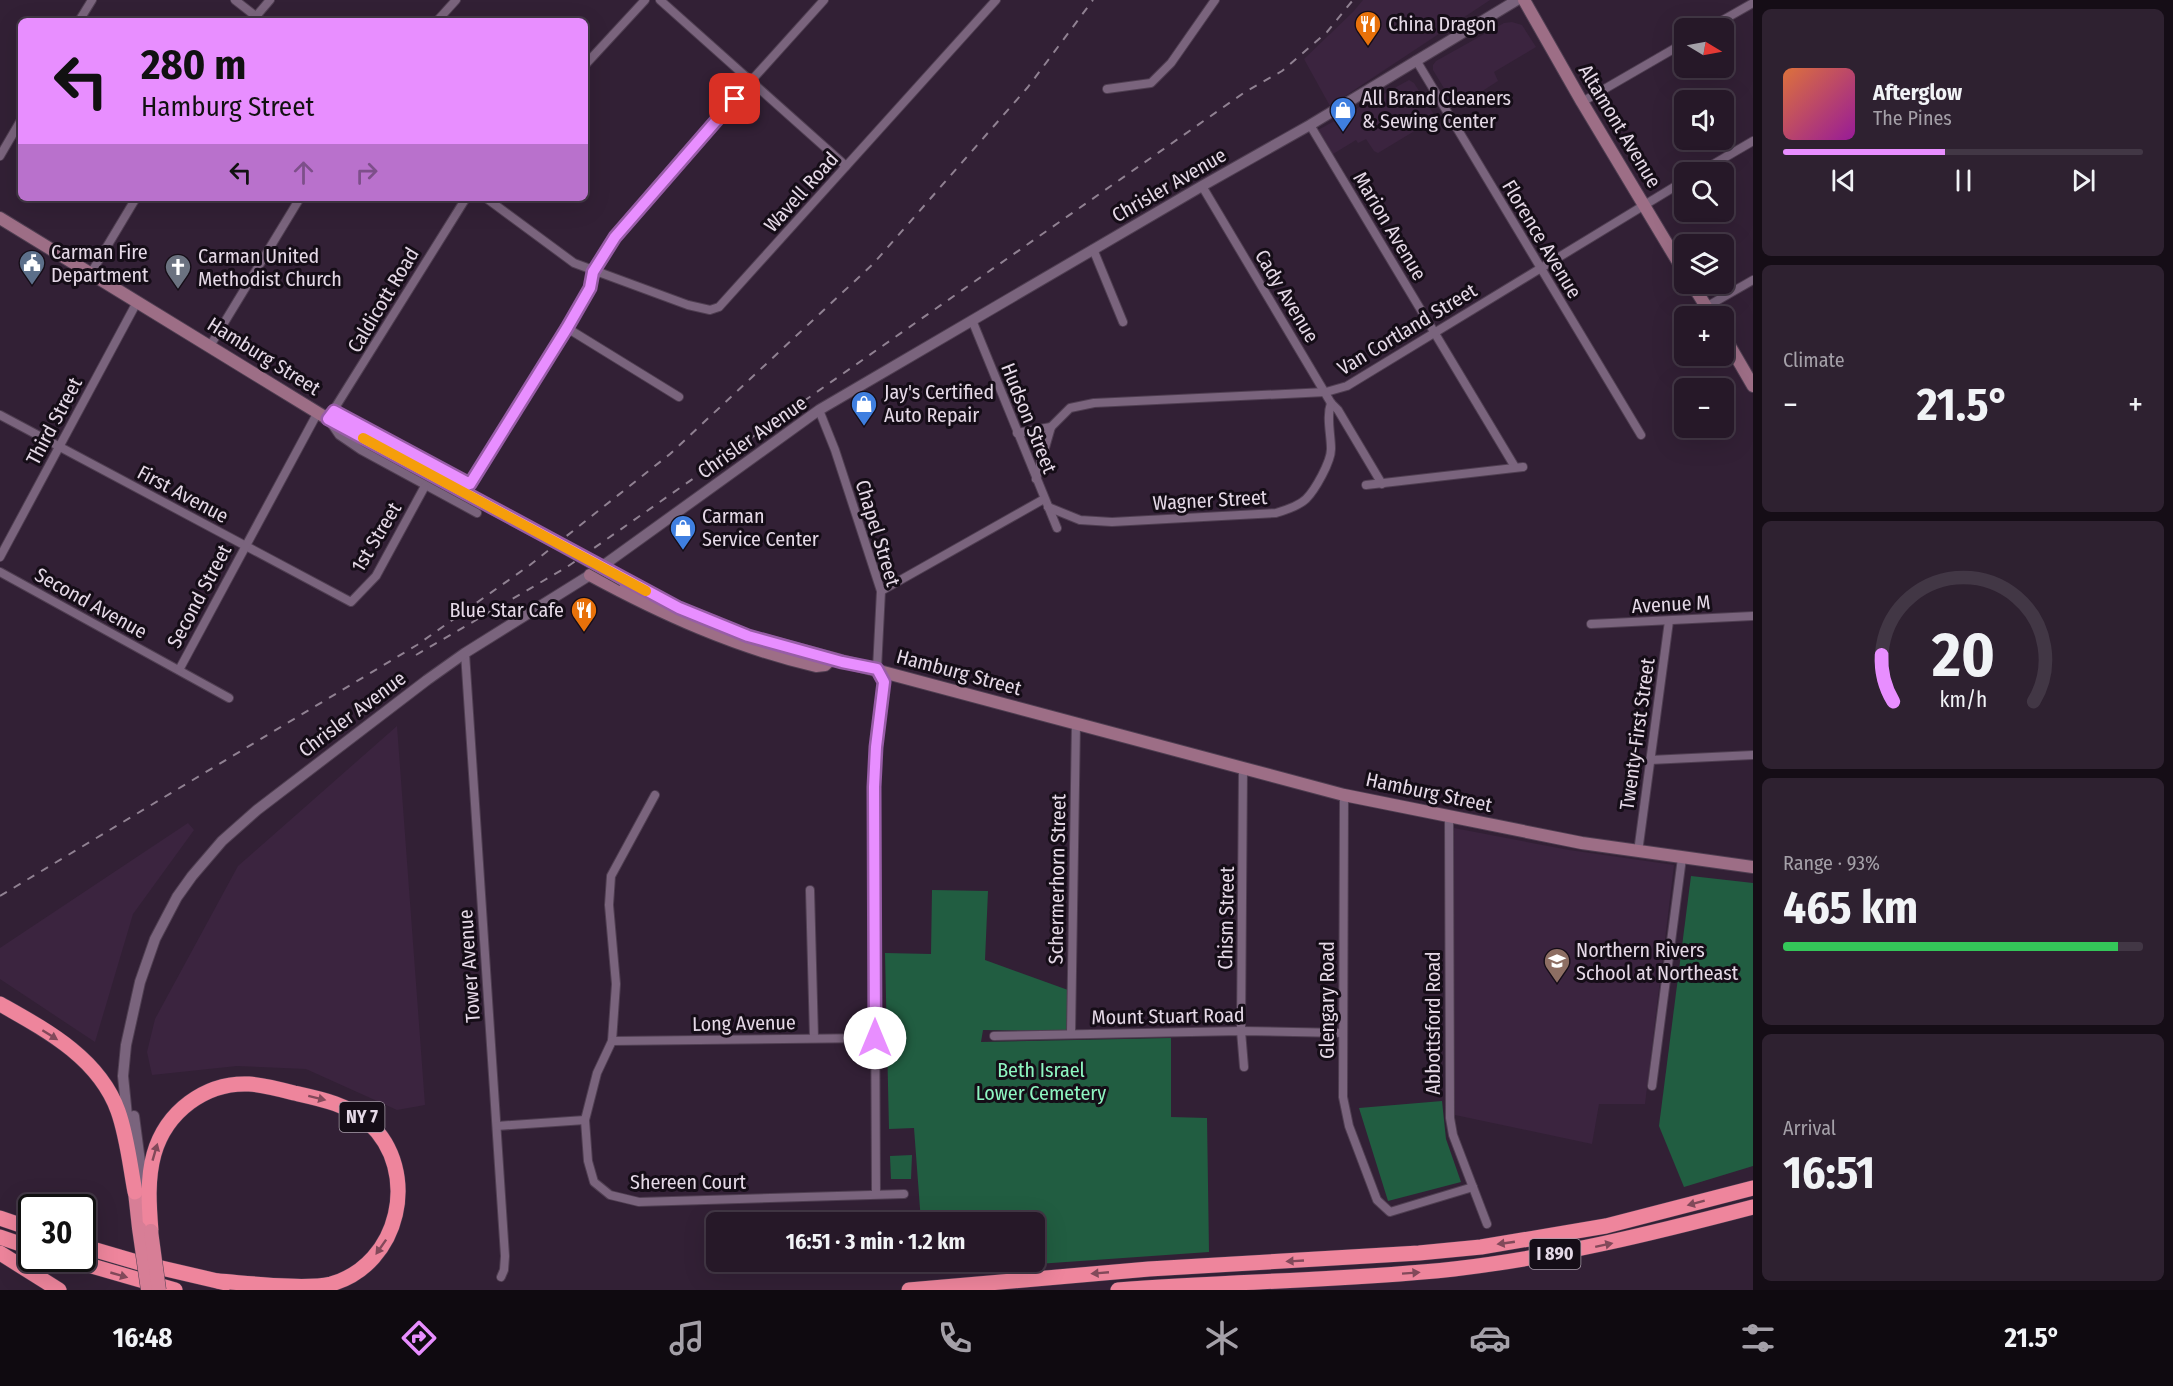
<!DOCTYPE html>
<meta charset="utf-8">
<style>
body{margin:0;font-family:"Fira Sans Condensed",sans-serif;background:#2e2130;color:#f1f3f6;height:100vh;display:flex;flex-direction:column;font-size:22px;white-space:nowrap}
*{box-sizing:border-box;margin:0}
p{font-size:20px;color:#a4a0a8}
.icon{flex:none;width:33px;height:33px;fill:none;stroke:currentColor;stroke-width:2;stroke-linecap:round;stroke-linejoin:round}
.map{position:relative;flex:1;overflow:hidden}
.sheet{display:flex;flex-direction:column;gap:9px;padding:9px;background:#150d16;width:420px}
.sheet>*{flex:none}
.top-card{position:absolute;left:18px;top:18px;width:570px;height:183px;border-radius:9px;box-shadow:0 6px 24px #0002,0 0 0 2px #423745;background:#e88eff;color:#111;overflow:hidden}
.needle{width:39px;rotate:100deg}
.tools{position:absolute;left:1674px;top:18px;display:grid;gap:12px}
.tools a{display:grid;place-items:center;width:60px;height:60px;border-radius:9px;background:#261828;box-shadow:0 6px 24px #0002,0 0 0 2px #423745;font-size:30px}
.speed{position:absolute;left:18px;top:1194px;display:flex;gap:12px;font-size:30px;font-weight:700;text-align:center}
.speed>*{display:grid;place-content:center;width:78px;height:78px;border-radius:50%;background:#261828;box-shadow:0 6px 24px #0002,0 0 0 2px #423745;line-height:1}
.speed .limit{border:3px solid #111;border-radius:9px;background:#fff;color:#111}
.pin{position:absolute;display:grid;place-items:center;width:51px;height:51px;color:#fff;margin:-26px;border-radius:12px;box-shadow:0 3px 9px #0006}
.me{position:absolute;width:66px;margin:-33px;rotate:0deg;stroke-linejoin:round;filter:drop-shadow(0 0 4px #0008)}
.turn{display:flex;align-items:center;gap:21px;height:126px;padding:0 24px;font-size:27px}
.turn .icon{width:78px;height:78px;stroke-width:2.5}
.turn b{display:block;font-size:42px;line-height:51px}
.lanes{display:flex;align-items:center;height:57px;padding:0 24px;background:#0003;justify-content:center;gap:30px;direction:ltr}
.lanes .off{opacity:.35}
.big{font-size:45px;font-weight:700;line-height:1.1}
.sheet .widget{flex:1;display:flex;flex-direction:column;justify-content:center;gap:9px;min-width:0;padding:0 21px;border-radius:9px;background:#2e2130}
.sheet .dial{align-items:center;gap:0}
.dial svg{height:156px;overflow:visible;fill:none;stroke:#423745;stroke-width:7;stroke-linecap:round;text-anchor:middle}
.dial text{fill:#f1f3f6;stroke:none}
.song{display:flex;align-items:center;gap:18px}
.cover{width:72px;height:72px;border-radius:9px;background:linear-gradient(135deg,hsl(20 70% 55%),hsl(300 70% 35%))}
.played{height:6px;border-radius:3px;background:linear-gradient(90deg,#e88eff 45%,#423745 45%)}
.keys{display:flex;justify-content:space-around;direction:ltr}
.heat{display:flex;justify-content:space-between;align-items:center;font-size:33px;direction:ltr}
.charge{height:9px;border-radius:4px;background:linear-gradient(90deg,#34c759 93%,#423745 0)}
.trip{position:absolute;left:706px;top:1212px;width:339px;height:60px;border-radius:9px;background:#261828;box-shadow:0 6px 24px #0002,0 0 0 2px #423745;font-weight:700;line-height:60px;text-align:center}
.tabs{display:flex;height:96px;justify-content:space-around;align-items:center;background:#0f0a10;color:#a4a0a8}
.tabs .icon{width:42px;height:42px}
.tabs .on{color:#e88eff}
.tabs b{font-size:27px;color:#f1f3f6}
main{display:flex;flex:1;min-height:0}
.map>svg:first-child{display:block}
</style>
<main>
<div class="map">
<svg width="1753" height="1290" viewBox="0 0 1753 1290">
<rect width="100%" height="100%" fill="#322035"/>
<!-- built -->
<g fill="#3b243f">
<polygon points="1363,0 1490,0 1330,106 1304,59 1353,12"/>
<polygon points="1512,22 1522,25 1536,47 1494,72 1498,81 1456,108 1433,70 1433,65 1436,61 1504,23"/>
<polygon points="1409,80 1414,83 1436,118 1378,153 1374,151 1366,139 1358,143 1356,140 1333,154 1318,130"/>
<polygon points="397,726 425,1105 397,1110 306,1069 237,1066 152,1075 147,1052 155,1019 238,866"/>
<polygon points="188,823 194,830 133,914 95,1042 0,979 0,948"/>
<polygon points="1454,828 1569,850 1674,865 1645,1104 1599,1104 1592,1144 1455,1115"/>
</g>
<!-- green -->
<g fill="#215d41">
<polygon points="1691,876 1753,883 1753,1166 1684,1187 1659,1126"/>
<polygon points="932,890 988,891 985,960 1068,990 1067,1031 983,1030 981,1042 1171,1038 1171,1117 1207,1118 1209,1252 925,1272 924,1262 1035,1262 1035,1222 921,1222 914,1128 889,1129 885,953 931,954"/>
<polygon points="1442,1101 1446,1139 1461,1182 1388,1201 1359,1108"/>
<polygon points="912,1155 911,1179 891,1179 890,1156"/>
</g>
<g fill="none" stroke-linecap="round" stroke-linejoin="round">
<!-- minor casing -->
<g stroke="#4f3e51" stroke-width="10">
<g id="minor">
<polyline points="235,0 262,21"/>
<polyline points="660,0 846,166"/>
<polyline points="79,21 92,0"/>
<polyline points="252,21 270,0"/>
<polyline points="437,21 456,0"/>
<polyline points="1709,28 1753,3"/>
<polyline points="1416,60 1641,435"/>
<polyline points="585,65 645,0"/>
<polyline points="1107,89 1151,83 1171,63 1215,0"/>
<polyline points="1582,102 1684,43"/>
<polyline points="1310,125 1515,467"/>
<polyline points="0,156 21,120"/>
<polyline points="1700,172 1753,141"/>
<polyline points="1202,186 1331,403 1338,410 1382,484"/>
<polyline points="466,198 328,419 339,435 361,450 477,513"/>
<polyline points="486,198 574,263 688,305 710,310 719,307 996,0"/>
<polyline points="1093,249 1123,322"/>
<polyline points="91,273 136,198"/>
<polyline points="1706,307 1753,280"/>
<polyline points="972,320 1057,528"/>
<polyline points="567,328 679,397"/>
<polyline points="210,346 300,198"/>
<polyline points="819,410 835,450 881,591 877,669 884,682 876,747 874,787 876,1194"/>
<polyline points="334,411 470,484 567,328 590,288 593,271 615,237 750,82 824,0"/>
<polyline points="0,415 351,602 376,576 425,486"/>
<polyline points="1017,433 1051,427"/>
<polyline points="1036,479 1051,427 1070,408 1094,403 1326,392 1347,386 1684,181"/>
<polyline points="1366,485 1523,467"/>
<path d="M1048,507L1080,520L1112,522L1276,513C1286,510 1299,506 1306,499C1315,490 1331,462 1331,449C1331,434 1326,417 1331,403"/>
<polyline points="0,557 137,302"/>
<polyline points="0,572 229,698"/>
<polyline points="881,591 1044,499"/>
<polyline points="1591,624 1753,616"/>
<polyline points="465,653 505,1256 504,1270 501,1277"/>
<polyline points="179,670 318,412"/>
<polyline points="1650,760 1753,755"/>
<polyline points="1243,768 1241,1031 1244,1067"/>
<polyline points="655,795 611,876 609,905 616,984 612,1041 597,1073 585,1120 588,1161 594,1182 610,1195 639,1202 904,1194"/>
<polyline points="1344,795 1343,1097 1349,1126 1377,1200 1390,1212 1473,1187"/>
<polyline points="1449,817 1450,1118 1453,1135 1487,1224"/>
<polyline points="1638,852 1669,621"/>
<polyline points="810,890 814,1038"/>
<polyline points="1071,1034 1076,723"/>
<polyline points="994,1036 1241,1031 1342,1033"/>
<polyline points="612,1041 875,1038"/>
<polyline points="1652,1086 1682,858"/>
<polyline points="497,1126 585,1120"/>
</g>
</g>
<!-- tertiary casing -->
<g stroke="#4f3e51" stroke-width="12">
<g id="tertiary">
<polyline points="134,1116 144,1192"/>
<polyline points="128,1126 123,1076 126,1045 140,982 155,939 177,897 192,876 222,841 257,810 427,680 465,653 590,575 819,410 1202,186 1310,125 1517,0"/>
</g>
</g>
<!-- secondary casing -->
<g stroke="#4f3e51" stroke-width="14">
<g id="secondary">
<polyline points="1524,0 1582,102 1684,272"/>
<polyline points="0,218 328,419 537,532"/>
<polyline points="1692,284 1712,316"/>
<polyline points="1724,336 1753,386"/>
<path d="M590,575C662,614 735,647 816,666L825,665L831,659"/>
<polyline points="623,580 679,608 748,636 1344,795 1582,843 1753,867"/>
</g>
</g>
<!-- trunk casing -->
<g stroke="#4f3e51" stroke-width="15">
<polyline id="trunk" points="135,1192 139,1228"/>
</g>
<!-- motorway casing -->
<g stroke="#4f3e51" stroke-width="16">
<g id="motorway">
<path d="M0,1004C46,1030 99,1058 118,1111C127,1136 130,1165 135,1192"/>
<polyline points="0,1218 32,1229"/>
<path d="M151,1231C149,1206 147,1179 154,1154C166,1112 205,1082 249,1084C264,1085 279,1089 294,1093C321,1099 347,1104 369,1123C421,1171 400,1265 331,1284C304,1290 247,1283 218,1281"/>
<polyline points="0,1237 32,1248"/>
<polyline points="82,1246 140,1263 226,1283"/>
<polyline points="0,1253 59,1290"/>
<polyline points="64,1258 175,1290"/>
<polyline points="909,1290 1149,1269 1419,1253 1481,1247 1606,1226 1753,1188"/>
<path d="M1118,1290C1230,1281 1343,1281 1454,1269C1556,1257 1654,1233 1753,1207"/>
</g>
</g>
<!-- minor -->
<use href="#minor" stroke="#7a647d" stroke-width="8"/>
<!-- tertiary -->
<use href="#tertiary" stroke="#7a647d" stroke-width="10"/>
<!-- secondary -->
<use href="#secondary" stroke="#9d6e86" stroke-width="12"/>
<!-- trunk -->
<use href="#trunk" stroke="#d77e96" stroke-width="14"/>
<!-- motorway -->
<use href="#motorway" stroke="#ee859c" stroke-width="15"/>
<!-- rail -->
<g stroke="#908192" stroke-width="2" stroke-dasharray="8 8" stroke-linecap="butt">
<polyline points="416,655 567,567 1245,92 1282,71 1327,32 1353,0"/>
<polyline points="0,896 417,645 530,565 670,454 874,263 1028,87 1093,0"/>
</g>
<!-- secondary-bridge casing -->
<g stroke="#4f3e51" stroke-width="14" stroke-linecap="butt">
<polyline id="secondary-bridge" points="537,532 623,580"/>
</g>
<!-- trunk-bridge casing -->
<g stroke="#4f3e51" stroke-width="15" stroke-linecap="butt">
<g id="trunk-bridge">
<polyline points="139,1228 148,1290"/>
<polyline points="151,1231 159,1290"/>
</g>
</g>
<!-- secondary-bridge -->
<use href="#secondary-bridge" stroke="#9d6e86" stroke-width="12"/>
<!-- trunk-bridge -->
<use href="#trunk-bridge" stroke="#d77e96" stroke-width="14"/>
</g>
<!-- one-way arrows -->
<defs><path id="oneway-solid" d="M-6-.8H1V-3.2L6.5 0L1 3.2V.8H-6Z" transform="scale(1.5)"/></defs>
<g fill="#82495a">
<use href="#oneway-solid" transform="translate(50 1035) rotate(32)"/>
<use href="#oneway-solid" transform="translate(317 1098) rotate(14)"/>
<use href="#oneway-solid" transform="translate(155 1152) rotate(-74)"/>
<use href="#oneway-solid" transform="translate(1696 1203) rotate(165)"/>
<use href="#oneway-solid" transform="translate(1506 1243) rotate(172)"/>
<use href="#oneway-solid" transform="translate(1604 1245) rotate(-12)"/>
<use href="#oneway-solid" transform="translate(381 1247) rotate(125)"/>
<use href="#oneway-solid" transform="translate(1295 1261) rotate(177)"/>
<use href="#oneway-solid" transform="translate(1100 1273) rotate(175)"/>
<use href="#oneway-solid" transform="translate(1411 1273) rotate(-4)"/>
<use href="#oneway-solid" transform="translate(119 1275) rotate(16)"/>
</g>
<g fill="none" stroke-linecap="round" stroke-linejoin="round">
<!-- route casing -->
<g stroke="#975ca6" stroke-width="15">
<polyline id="route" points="735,99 615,237 593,272 590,288 567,328 470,484 334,411 328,419 679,608 748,636 842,662 877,669 884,682 876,747 874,787 875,1038"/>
</g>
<!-- route -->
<use href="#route" stroke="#e88eff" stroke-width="10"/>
<!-- slow -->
<polyline stroke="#f59e0b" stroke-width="10" points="363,438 646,591"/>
</g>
<!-- icons -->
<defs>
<g id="restaurant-pin" transform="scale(1.35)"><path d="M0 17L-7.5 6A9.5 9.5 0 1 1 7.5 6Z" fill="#e8710a" stroke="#150d17"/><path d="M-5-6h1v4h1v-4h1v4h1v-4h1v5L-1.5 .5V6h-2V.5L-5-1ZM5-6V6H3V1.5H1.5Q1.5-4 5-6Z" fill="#fff"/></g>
<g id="shop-pin" transform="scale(1.35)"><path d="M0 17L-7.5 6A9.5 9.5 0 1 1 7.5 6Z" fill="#3f7fe0" stroke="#150d17"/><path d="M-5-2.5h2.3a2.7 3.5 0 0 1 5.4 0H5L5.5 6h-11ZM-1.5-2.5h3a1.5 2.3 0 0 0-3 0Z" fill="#fff"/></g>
<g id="civic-pin" transform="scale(1.35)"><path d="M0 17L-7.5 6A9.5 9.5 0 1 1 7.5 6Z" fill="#5c6f8a" stroke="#150d17"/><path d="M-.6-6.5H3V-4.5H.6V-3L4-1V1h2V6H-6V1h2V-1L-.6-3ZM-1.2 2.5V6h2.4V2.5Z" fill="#fff"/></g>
<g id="church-pin" transform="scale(1.35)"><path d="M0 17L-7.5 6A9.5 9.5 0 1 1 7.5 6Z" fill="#6b7280" stroke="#150d17"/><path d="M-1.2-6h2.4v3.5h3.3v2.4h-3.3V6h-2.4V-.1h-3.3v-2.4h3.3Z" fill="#fff"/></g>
<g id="school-pin" transform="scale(1.35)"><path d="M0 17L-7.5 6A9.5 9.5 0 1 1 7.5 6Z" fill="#8d6e63" stroke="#150d17"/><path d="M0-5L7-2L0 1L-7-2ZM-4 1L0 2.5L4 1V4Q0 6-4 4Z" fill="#fff"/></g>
</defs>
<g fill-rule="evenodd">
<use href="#restaurant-pin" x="1368" y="24"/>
<use href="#shop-pin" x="1343" y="110"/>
<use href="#civic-pin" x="32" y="263"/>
<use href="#church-pin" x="178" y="267"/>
<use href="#shop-pin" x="864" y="404"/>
<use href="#shop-pin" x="683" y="528"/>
<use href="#restaurant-pin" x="584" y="610"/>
<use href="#school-pin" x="1557" y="961"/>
</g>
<g text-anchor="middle" stroke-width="6" stroke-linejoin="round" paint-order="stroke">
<!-- shield labels -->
<g fill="#150d17" stroke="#a79ca9" stroke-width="1.5">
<rect x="339.5" y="1102" width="45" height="30" rx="4.5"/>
<rect x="1529.5" y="1239" width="51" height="30" rx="4.5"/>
</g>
<g font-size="18" font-weight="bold" fill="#e5d9e7">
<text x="362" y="1123">NY 7</text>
<text x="1555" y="1260">I 890</text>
</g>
<!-- poi labels -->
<g font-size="20" fill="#e5d9e7" stroke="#150d17" text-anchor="start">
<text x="1388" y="31">China Dragon</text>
<text x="1362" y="105">All Brand Cleaners<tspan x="1362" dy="23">&amp; Sewing Center</tspan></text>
<text x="51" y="259">Carman Fire<tspan x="51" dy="23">Department</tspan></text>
<text x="198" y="263">Carman United<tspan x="198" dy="23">Methodist Church</tspan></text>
<text x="884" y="399">Jay's Certified<tspan x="884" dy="23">Auto Repair</tspan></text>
<text x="702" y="523">Carman<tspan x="702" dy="23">Service Center</tspan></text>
<text x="564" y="617" text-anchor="end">Blue Star Cafe</text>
<text x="1576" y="957">Northern Rivers<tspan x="1576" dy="23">School at Northeast</tspan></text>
</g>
<!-- street labels -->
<g font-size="20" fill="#e5d9e7" stroke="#150d17">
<text transform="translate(1620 126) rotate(59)" y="7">Altamont Avenue</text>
<text transform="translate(1169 185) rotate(-30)" y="7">Chrisler Avenue</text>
<text transform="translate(801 192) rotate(-48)" y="7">Wavell Road</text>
<text transform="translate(1390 226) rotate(59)" y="7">Marion Avenue</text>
<text transform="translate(1542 239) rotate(59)" y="7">Florence Avenue</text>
<text transform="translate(1287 296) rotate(59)" y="7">Cady Avenue</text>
<text transform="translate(383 300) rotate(-59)" y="7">Caldicott Road</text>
<text transform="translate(1407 329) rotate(-31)" y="7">Van Cortland Street</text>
<text transform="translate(264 356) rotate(32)" y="7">Hamburg Street</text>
<text transform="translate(1029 418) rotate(68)" y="7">Hudson Street</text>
<text transform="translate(54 421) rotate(-62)" y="7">Third Street</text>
<text transform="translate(752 437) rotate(-35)" y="7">Chrisler Avenue</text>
<text transform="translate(183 494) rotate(28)" y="7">First Avenue</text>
<text transform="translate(1210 500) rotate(-3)" y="7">Wagner Street</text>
<text transform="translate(878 533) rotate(73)" y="7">Chapel Street</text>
<text transform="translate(376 537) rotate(-59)" y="7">1st Street</text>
<text transform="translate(199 596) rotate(-62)" y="7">Second Street</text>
<text transform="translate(91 603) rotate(29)" y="7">Second Avenue</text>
<text transform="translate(1671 604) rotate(-3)" y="7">Avenue M</text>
<text transform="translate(959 672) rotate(15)" y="7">Hamburg Street</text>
<text transform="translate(352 714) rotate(-37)" y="7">Chrisler Avenue</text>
<text transform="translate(1637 734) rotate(-82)" y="7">Twenty-First Street</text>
<text transform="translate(1429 792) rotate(12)" y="7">Hamburg Street</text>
<text transform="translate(1057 879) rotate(-89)" y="7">Schermerhorn Street</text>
<text transform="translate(1226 918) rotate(-89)" y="7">Chism Street</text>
<text transform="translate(469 966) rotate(-94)" y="7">Tower Avenue</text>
<text transform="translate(1327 1000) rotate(-90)" y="7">Glengary Road</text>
<text transform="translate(1168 1016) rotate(-1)" y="7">Mount Stuart Road</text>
<text transform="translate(744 1023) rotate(-1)" y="7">Long Avenue</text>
<text transform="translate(1433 1023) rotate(-90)" y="7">Abbottsford Road</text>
<text x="688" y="1189">Shereen Court</text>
</g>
<!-- park labels -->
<g font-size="20" fill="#8ef6c1" stroke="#150d17">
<text x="1041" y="1077">Beth Israel<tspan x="1041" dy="23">Lower Cemetery</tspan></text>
</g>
</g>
</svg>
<div class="tools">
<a><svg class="needle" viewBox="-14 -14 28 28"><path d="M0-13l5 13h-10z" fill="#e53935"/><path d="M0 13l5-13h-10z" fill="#a4a0a8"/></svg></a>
<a><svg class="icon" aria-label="sound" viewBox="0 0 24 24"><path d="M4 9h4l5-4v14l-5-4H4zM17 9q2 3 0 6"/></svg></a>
<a><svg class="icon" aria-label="search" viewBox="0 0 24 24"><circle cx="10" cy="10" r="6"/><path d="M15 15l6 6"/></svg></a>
<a><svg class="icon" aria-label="layers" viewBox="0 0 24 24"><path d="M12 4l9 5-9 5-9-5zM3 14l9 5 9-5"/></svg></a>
<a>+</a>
<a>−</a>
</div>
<div class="speed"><div class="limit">30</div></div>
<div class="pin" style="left:735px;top:99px;background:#d93025"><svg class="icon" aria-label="arrive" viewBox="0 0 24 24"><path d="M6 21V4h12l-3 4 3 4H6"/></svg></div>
<svg class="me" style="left:875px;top:1038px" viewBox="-20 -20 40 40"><circle r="19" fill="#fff"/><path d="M0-13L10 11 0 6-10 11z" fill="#e88eff"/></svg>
<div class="trip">16:51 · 3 min · 1.2 km</div>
<div class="top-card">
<div class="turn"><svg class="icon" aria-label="left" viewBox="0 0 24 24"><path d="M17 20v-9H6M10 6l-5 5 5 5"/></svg><div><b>280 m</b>Hamburg Street</div></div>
<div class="lanes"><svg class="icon" aria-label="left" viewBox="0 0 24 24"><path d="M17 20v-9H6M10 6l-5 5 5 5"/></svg><svg class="icon off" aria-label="ahead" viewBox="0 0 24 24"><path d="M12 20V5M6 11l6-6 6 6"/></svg><svg class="icon off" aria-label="right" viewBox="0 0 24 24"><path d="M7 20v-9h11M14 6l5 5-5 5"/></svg></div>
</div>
</div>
<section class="sheet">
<div class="widget">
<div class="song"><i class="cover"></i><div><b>Afterglow</b><p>The Pines</p></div></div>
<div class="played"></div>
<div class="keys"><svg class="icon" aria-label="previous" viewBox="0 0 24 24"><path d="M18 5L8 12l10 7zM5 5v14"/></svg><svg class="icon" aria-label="pause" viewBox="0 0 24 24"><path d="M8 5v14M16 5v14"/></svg><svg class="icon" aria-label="next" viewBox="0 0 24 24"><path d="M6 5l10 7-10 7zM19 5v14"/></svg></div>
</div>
<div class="widget"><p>Climate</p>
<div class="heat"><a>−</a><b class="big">21.5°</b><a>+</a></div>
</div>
<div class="widget dial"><svg viewBox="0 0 100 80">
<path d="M14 69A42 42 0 1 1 86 69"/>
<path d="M14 69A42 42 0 0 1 8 45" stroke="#e88eff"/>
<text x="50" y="56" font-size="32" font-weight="700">20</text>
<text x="50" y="72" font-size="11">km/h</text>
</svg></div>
<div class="widget"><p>Range · 93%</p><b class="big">465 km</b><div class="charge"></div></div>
<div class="widget"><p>Arrival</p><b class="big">16:51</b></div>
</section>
</main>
<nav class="tabs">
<b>16:48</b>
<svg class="icon on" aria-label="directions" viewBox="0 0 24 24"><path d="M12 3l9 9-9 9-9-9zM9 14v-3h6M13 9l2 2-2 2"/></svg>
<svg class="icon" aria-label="music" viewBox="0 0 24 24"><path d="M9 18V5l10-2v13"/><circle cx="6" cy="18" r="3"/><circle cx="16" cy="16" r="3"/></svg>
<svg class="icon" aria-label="phone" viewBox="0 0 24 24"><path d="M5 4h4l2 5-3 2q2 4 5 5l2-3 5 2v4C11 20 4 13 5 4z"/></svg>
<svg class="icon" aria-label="climate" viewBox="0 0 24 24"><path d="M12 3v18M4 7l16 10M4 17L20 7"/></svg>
<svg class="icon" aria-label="car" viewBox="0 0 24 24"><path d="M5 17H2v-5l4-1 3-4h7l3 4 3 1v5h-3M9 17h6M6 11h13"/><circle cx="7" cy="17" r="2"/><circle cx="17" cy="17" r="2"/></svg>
<svg class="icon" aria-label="filters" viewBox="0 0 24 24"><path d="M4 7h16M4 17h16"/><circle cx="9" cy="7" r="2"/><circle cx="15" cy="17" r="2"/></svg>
<b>21.5°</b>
</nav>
